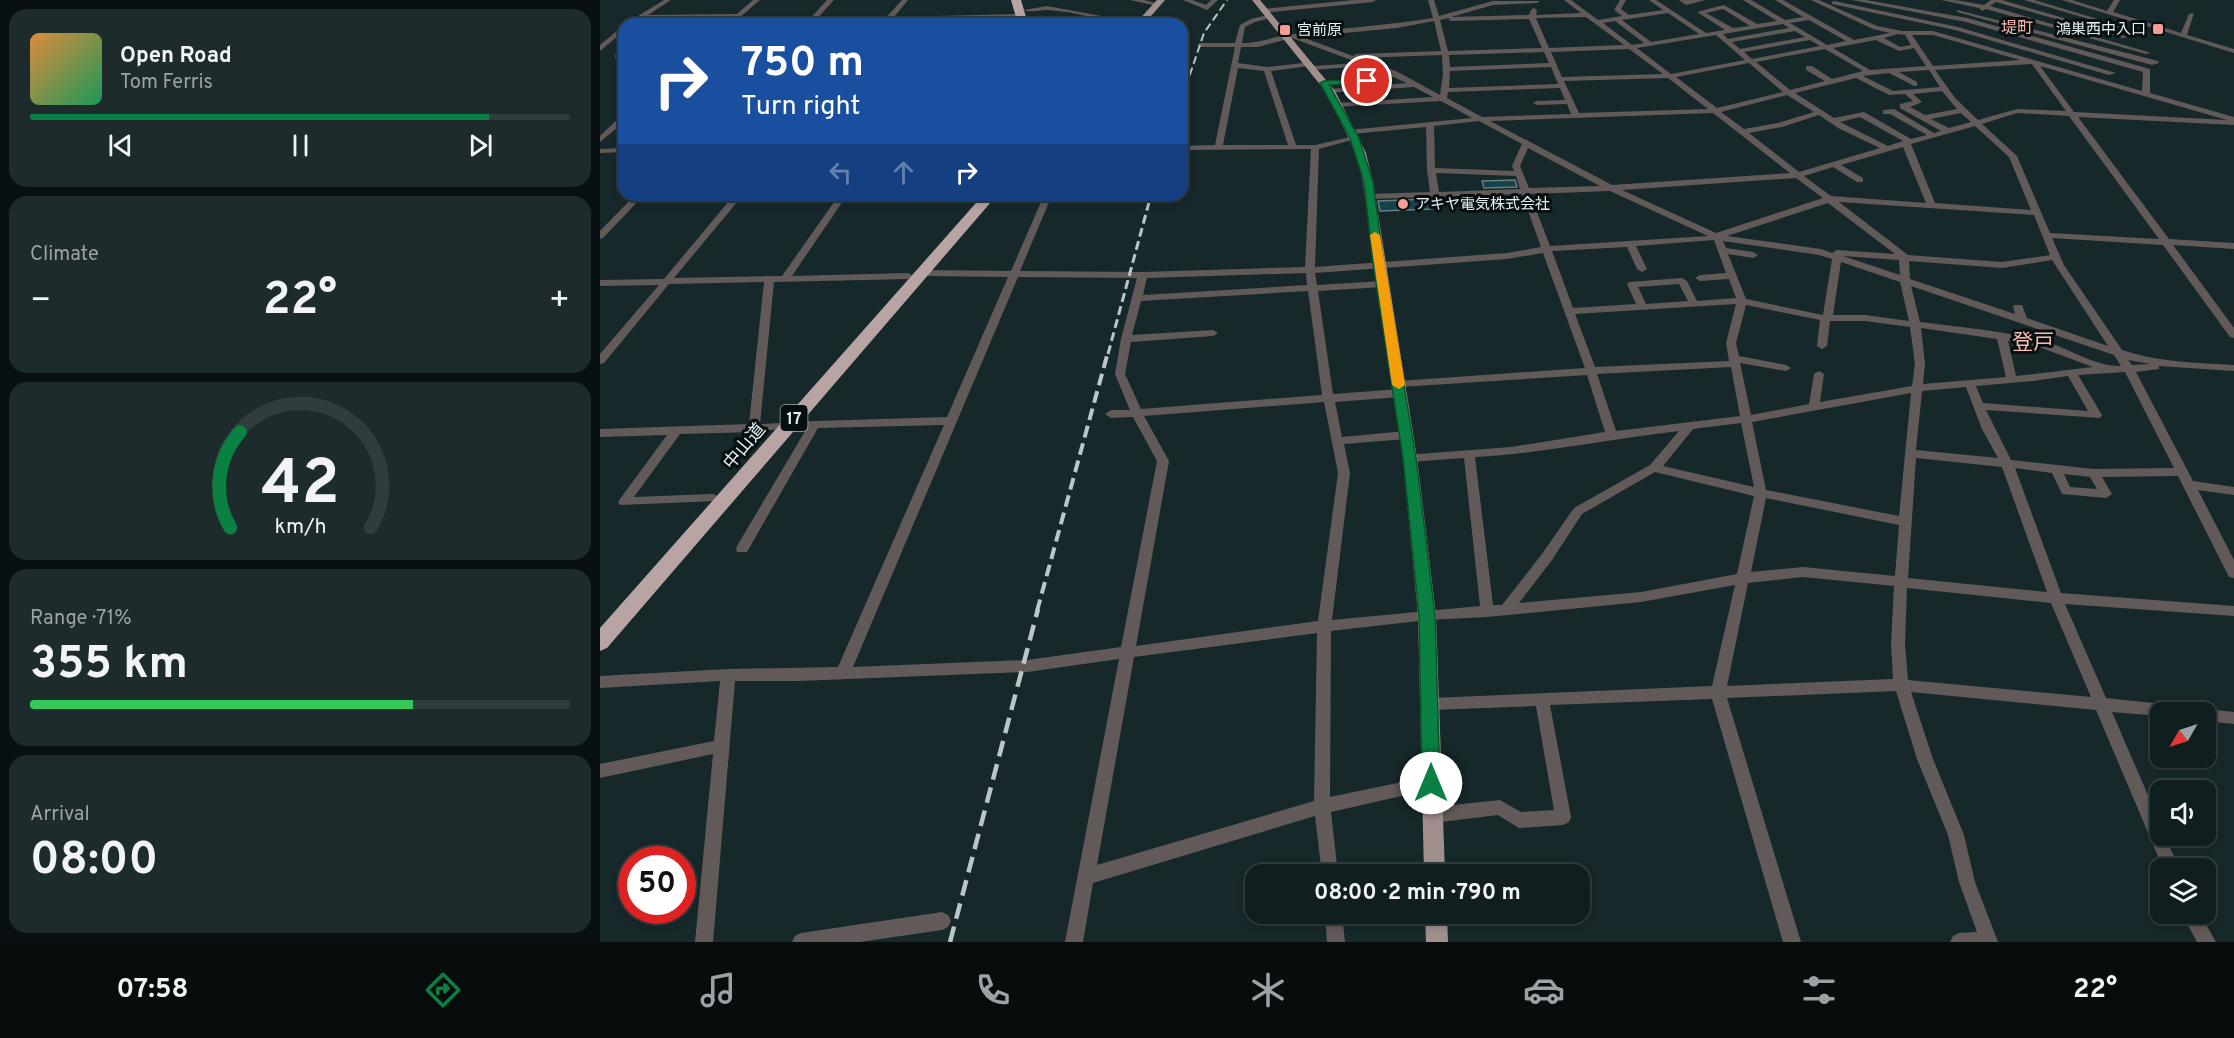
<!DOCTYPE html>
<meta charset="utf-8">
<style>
body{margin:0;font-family:Overpass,"Noto Sans JP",sans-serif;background:#1e2b2d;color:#f1f3f6;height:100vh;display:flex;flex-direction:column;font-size:22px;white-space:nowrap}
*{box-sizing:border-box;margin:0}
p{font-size:20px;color:#9ca2a5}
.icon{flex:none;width:33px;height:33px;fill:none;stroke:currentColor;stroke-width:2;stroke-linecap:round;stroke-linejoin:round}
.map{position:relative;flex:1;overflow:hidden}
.panel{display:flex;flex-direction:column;gap:9px;padding:9px;background:#091012;width:600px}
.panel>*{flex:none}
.banner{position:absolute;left:18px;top:18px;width:570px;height:183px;border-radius:18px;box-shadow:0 3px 9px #0003,0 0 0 2px #303c3e;background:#1a4fa0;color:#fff;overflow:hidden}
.needle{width:39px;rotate:231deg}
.controls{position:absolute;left:1550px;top:702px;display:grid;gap:12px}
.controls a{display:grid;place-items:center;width:66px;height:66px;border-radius:12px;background:#111e20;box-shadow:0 3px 9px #0003,0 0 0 2px #303c3e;font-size:30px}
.speed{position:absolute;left:18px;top:846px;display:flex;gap:12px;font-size:30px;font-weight:700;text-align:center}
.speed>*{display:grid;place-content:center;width:78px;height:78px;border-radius:50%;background:#111e20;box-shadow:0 3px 9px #0003,0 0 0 2px #303c3e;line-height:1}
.speed .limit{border:9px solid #d22;background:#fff;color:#111}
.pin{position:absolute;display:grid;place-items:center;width:51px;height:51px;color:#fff;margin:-26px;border:3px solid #fff;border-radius:50%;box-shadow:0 2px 6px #0007}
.me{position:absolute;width:66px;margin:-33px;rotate:0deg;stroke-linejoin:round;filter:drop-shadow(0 0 4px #0008)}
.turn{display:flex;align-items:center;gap:21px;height:126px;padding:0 24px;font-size:27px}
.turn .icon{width:78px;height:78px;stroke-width:2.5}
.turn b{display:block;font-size:42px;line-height:51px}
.lanes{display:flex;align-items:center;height:57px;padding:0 24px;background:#0003;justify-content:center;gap:30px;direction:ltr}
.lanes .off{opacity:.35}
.big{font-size:45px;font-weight:700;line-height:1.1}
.panel .widget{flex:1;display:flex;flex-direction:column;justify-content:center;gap:9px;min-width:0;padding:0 21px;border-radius:18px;background:#1e2b2d}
.panel .dial{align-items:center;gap:0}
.dial svg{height:156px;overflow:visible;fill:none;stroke:#303c3e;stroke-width:7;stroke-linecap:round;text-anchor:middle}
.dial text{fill:#f1f3f6;stroke:none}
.song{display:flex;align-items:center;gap:18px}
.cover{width:72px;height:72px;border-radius:9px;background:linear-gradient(135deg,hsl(30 70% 55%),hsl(150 70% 35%))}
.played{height:6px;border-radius:3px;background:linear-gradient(90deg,#0b8043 85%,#303c3e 85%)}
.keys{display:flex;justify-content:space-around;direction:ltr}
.heat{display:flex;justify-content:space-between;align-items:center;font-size:33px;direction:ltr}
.charge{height:9px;border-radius:4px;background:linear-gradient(90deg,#34c759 71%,#303c3e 0)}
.trip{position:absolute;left:645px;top:864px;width:345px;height:60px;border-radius:18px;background:#111e20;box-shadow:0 3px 9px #0003,0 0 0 2px #303c3e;font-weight:700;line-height:60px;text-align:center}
.menu{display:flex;height:96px;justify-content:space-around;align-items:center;background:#070c0d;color:#9ca2a5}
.menu .icon{width:42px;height:42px}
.menu .on{color:#0b8043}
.menu b{font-size:27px;color:#f1f3f6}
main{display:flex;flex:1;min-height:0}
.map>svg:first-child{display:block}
</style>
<main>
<section class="panel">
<div class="widget">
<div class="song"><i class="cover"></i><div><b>Open Road</b><p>Tom Ferris</p></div></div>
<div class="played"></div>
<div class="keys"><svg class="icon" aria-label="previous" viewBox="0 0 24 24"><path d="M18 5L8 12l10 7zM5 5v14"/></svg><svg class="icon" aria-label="pause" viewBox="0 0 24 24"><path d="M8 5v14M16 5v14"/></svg><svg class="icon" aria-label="next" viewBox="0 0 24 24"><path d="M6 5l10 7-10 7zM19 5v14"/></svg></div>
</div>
<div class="widget"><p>Climate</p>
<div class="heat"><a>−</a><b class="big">22°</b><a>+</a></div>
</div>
<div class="widget dial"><svg viewBox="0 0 100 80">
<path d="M14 69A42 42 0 1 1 86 69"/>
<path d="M14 69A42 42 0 0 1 19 20" stroke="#0b8043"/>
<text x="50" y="56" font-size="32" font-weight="700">42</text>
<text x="50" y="72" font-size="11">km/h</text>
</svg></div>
<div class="widget"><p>Range · 71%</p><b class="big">355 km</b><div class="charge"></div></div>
<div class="widget"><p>Arrival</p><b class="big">08:00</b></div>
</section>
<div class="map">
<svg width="1634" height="942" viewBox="0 0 1634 942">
<rect width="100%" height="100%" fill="#17282b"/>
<!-- building -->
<g fill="#14434b" stroke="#6a7d81" stroke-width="1.5">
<polygon points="915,180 917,187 884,188 882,181"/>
<polygon points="829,199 832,209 780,211 778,201"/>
</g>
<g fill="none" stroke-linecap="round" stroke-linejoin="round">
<!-- minor -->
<g fill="#625a59" fill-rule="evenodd">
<polygon points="64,0 71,0 48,15 137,14 153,0 160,0 133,23 130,21 132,18 41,19 33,24 25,24"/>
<polygon points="227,0 234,0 212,24 205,24"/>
<polygon points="302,0 308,0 290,22 310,21 336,16 421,14 424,16 421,18 336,20 315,24 277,24 282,22"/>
<polygon points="530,0 544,0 560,4 557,6"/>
<polygon points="583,0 592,0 606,5 611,0 618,0 607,10"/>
<polygon points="754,0 776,0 773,2 663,13 660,11 663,9"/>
<path d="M828,0H834L839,16L893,1H940L937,3L893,5L851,17L929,15L931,10L934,8L937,10L936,15L981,13L964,0H971L998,20L1022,16L1014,10L1020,0H1026L1021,9L1029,15L1063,10L1049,0H1056L1106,33L1125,30L1097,12L1124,5L1157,24L1177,21L1143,0H1151L1185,20L1203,17L1175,0H1183L1254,40L1290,33L1273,29L1211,0H1219L1277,26L1302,31H1333L1542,91L1543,72L1366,22L1252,0H1266L1367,18L1550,69V93L1634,117V125L1478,117L1569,239L1634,243V249L1573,245L1634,328V338L1630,337L1563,245L1452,238L1464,265L1522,350C1558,362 1596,363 1634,365V371L1559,366V369L1536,372L1593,481L1634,487V495L1598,490L1634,560V578L1629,577L1578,476L1502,477L1512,494L1506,498L1462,494L1452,473L1415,468L1461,593L1634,606V616L1465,604L1506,698L1582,706L1587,707L1589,712H1560V716L1512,712L1560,823V836H1565L1579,868H1563L1496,710L1311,692L1333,759L1364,835L1375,882L1398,942H1350L1353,936L1359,933L1377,932L1359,882L1348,835L1317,759L1296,691L1127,698L1201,942H1183L1112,699L950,705L971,817L969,822L963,825L919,828L898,815L833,823L827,820L825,815L827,810L833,807L900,800L921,812L954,810L936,706L831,710L826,708L824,704L826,700L831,698L1112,686L1135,585L1041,602L887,617L827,620L731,631L730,797L831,776L837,778L839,783L837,788L731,812L738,874H722L715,816L493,883L483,942H465L519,659L427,672L198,681H135L113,942H95L113,754L0,778V764L114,741L120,681L0,688V676L128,669L238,667L344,425L218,428L147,552H137L136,549L137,546L207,428L188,429L182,425L184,422L347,417L408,277L323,276L318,273L323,270L411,271L444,195H452L420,271L543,272L705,267L711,149L582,150V146L615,145L635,47H600L597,45L600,43H635L640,25L651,19L668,15L670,16V18L655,22L645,27L642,43C659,43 672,37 688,35C736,28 785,26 833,18ZM1123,9L1150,26L1133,28L1106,13ZM1068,13L1099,34L1051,42L1022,20ZM986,17L1024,45L949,48L936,18ZM849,18V20L851,21L929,19L942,48L848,51L840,20ZM1209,20L1246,41L1227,45L1190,23ZM834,21L841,51L756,54L753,56L702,37L797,28ZM1015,21L1044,43L1032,45L1003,23ZM1183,24L1189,28L1128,39L1123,34ZM1195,31L1205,37L1140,49L1132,42ZM1298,34L1305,35L1311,45L1300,47L1284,38ZM1116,35L1145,60L1071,74L1037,48ZM1312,35H1333L1420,60L1333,66ZM692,38L759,63L713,66H710V70L768,66L807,83L730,89H727V93L814,87L833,97L737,103L733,105L734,107L841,101L872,118L749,130V134H752L826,127L827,170L830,192L770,194L767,195V199L922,194L941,247L907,253L715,267L719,149L759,138L755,136L715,145H696L671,71L709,66H712V62L667,67L638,63L641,47H658ZM1210,40L1220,46L1152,59L1144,52ZM1276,40L1299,51L1314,48L1326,66L1270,70L1233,48ZM1029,49L1063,74L962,77L951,52ZM1225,49L1263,71L1232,79L1212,66H1206V70L1225,81L1190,90L1156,62ZM944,52L949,63L850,67L849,55ZM842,55L843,74L840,95L796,71L758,58ZM1149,63L1183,92L1117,108L1076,77ZM1432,64L1466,111L1417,109L1378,120L1355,98L1335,70ZM1440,66L1627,120L1474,112ZM951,67L958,84L849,88L850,71ZM638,68L664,71L688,145H623ZM1329,70L1340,87L1293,91L1263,76L1289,73L1314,86H1317V82L1299,72ZM1068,78L1108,109L979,113L964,81ZM1256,78L1289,95L1305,94L1313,101L1300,104V108L1341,131L1334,133L1294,109L1283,110V114H1290L1327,135L1311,139L1264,112L1234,118L1195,93ZM960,88L965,100L937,101L933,103L937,105L967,104L971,114L882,117L847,98L848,92ZM1342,91L1357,109L1325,115L1310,107L1322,102L1313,94ZM1187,95L1214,112L1178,123L1144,129L1121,112ZM1113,113L1190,173L1012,185L890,121ZM1361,113L1371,122L1349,128L1331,119ZM1417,113L1469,116L1559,239L1450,233L1417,156L1382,124ZM1219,115L1238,128L1280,148L1199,172L1149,133L1182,127ZM1260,117L1303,141L1288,146L1240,122ZM879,121L922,144L912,166L914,171L835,168L834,126ZM1375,126L1409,157L1431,210L1335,203L1311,144ZM1303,147L1326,203L1231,196L1204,176L1233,167L1257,182H1263V178L1241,165ZM928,148L1000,186L929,188L920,166ZM836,173L916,176L920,189L839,192ZM1196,178L1223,198L1116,233L1022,190ZM1010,191L1108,236L950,246L930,194ZM1239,202L1434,215L1450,255L1402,262L1308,255ZM1228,203L1295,254L1237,250L1232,253L1221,249L1127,236ZM1114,240L1126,273L1100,275L1095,278L1100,281L1129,279L1136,298L1097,301L1087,281L1082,278L1029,282L1027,284L1036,304L973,308L952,251L1027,247L1037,269L1042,272L1047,269L1036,246ZM1123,241L1219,255L1232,259L1223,315L1146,299L1128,254L1153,258L1158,255L1153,252L1126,248ZM943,253L985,368L799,381L794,384L799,387L987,375L1005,432L911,447L806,455L804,458L806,461L810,462L864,458L880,606L732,620L750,473L744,444L806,439L812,435L806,431L742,437L735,402L800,397L806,393L800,389L733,394L718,291L783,287L788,284L783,281L717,285L715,273L907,259ZM1243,256L1299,260L1300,275ZM1452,260L1508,346L1427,318L1422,305H1414L1413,307L1415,314L1310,279L1309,261L1402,268ZM1241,262L1300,282L1309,321L1265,315H1233ZM706,273L707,285L543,295L547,278ZM418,277L537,278L521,339L515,374L530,410H511L505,414L511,418L533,417L557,461L521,647L427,660L253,667ZM1079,284L1088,301L1046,304L1038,287ZM1311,286L1514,355L1521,366C1495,367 1469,348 1443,341C1403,331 1361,327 1320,322ZM708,291L722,395L541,409L525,374L531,342L613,336L618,333L613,330L532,335L541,301ZM1136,304L1126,343L1129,361L995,367L975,314ZM1146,305L1220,320L1217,346L1222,349L1227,346L1230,321H1265L1310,327L1315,364L1312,386L1220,402L1224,374L1219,371L1214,374L1209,404L1151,415L1140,363L1186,371L1191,368L1186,365L1139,356L1136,343ZM1321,328L1397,339L1406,377L1323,384L1325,364ZM1408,341L1439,347L1493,367L1416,376ZM1528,360L1550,364L1532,365ZM1131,367L1140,416L1016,431L997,374ZM1525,372L1574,468L1494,469L1411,460L1386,410L1500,418L1502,415L1478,375ZM1468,376L1488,411L1383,403L1376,386L1433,381ZM1366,387L1382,429L1398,458L1316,450L1322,391ZM1311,393L1299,516L1166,490L1152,422ZM724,402L738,473L718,621L536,646L569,461L544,416ZM1141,423L1154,487L1063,466L1093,429ZM1079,431L1050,465L974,508L942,554L902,605H893L875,457C944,453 1011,439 1079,431ZM1316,458L1402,467L1447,592L1308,578ZM1055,472L1154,496L1137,574L1041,592L919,603L952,560L982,514ZM1464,474L1490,477L1497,489L1470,487ZM1166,498L1299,525L1295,576L1203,567L1151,572ZM1203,577L1294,586L1291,644L1293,679L1127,686L1148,583ZM1307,588L1451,603L1491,697L1308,680L1305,644ZM717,633L714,801L497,865L534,657Z"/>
<polygon points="1079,0 1106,0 1086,5"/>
<polygon points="1341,0 1355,0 1384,5 1391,0 1402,0 1528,37 1523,38 1396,2 1390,6 1551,53 1546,54 1386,9 1382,11 1379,8"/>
<polygon points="1424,0 1434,0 1531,29 1526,30"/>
<polygon points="1462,0 1472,0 1507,11 1514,0 1520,0 1513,12 1581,33 1589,14 1594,13 1587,35 1634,49 1634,53"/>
<polygon points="1234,1 1358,27 1516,73 1509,75 1355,30 1232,4 1232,2"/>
<path d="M447,6L534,22L537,24C507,24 477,11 447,10C439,10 431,13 424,10Z"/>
<polygon points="1357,10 1558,61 1559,63 1552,65 1357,12"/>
<polygon points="24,25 24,31 0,51 0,45"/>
<polygon points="19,53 23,55 24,85 20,83 15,55"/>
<polygon points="21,116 24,116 24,122 0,142 0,136"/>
<polygon points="24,148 24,152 0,153 0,149"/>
<polygon points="35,195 44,195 3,238 0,239 0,231"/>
<polygon points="134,195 143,195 74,278 182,276 239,195 247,195 192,276 308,273 313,276 308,279 174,282 160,424 180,423 182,426 180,429 154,432 80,434 34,497 112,494 116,495 118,498 116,501 20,505 18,502 20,499 67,435 0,437 0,429 149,424 164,282 69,284 4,363 0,364 0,354 59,285 0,286 0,280 64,279"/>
<polygon points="1605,709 1634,712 1634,724 1605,721 1605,712 1599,712"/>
<polygon points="342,912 348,915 351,921 348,927 342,930 260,942 192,942 195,936 201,933"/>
<polygon points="725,914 742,914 745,942 727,942"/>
<polygon points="1582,914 1600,914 1616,942 1597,942"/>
</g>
<!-- major -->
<g fill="#a08f8d" fill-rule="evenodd">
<polygon points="557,0 565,0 544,24 535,24"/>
<polygon points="652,0 660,0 735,91 766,153 773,182 817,458 836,615 845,874 824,874 818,615 803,458 763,182 756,153 726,92"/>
<polygon points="825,914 847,914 848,942 826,942"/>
</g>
<!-- highway -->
<g fill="#b8a4a2" fill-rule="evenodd">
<polygon points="411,0 421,0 428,24 418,24"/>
<polygon points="383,195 397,195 7,648 0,651 0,628"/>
</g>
<!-- rail-far3 -->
<polyline stroke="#bac6c9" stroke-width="2" stroke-dasharray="8 4" stroke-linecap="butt" points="582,98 604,33 627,0"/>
<!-- rail-far2 -->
<polyline stroke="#bac6c9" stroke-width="3" stroke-dasharray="9 4.5" stroke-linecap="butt" points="508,354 551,195"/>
<!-- rail-far1 -->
<polyline stroke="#bac6c9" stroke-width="4" stroke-dasharray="12 6" stroke-linecap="butt" points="437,611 508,352"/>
<!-- rail -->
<polyline stroke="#bac6c9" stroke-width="4.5" stroke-dasharray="16 8" stroke-linecap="butt" points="350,942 438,609"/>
</g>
<!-- route -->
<polygon fill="#0b8043" stroke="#07532c" stroke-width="1.5" points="767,79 770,79 770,83 729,85 759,138 773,182 784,264 816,458 835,615 840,783 837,788 831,791 825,788 822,783 819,615 803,458 773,264 764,182 750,138 720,83 724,81"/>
<!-- slow -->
<polygon fill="#f59e0b" points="775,232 780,235 805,385 799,389 792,385 770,235"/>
<!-- markers -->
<g fill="#f59c94" stroke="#080f11" stroke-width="2">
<rect x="1552" y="23" width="12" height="12" rx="3"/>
<rect x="679" y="24" width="12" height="12" rx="3"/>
<circle cx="803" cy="204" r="6"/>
</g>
<g text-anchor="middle" stroke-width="6" stroke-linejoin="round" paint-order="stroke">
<!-- far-poi labels -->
<g font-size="15" fill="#e7f2f4" stroke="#080f11" text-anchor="start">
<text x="1546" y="34" text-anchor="end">鴻巣西中入口</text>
<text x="697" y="35">宮前原</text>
<text x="815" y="209">アキヤ電気株式会社</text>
</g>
<!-- far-neighbourhood labels -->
<g font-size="16" fill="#fdb9b2" stroke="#080f11">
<text x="1417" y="33">堤町</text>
</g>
<!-- shield labels -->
<rect fill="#080f11" stroke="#a4aeb0" stroke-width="1.5" x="180.5" y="405" width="27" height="26" rx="4.5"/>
<g font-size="16" font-weight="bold" fill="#e7f2f4">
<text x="194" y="424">17</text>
</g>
<!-- street labels -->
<g font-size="18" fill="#e7f2f4" stroke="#080f11">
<text transform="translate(144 446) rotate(-50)" y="6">中山道</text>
</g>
<!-- quarter labels -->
<g font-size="21" fill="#fdb9b2" stroke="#080f11">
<text x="1433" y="349">登戸</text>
</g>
</g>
</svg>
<div class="controls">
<a><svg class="needle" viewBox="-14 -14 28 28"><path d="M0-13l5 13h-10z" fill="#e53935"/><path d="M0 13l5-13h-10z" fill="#9ca2a5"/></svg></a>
<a><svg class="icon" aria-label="sound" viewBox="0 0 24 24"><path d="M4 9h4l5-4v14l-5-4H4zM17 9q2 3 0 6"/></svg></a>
<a><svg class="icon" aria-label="layers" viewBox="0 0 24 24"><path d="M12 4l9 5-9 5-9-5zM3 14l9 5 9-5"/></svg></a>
</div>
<div class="speed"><div class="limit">50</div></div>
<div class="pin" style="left:767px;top:81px;background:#d93025"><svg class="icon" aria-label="arrive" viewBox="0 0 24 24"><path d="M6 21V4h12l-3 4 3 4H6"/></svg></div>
<svg class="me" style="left:831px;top:783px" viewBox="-20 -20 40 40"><circle r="19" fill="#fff"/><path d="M0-13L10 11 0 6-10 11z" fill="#0b8043"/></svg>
<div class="trip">08:00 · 2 min · 790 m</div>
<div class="banner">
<div class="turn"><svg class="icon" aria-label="right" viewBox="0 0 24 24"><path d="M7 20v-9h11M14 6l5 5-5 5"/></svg><div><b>750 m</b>Turn right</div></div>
<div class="lanes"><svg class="icon off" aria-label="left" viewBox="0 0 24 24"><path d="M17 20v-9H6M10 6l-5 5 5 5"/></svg><svg class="icon off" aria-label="ahead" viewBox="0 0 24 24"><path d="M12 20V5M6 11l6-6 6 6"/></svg><svg class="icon" aria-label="right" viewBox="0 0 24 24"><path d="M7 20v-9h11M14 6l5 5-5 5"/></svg></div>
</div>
</div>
</main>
<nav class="menu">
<b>07:58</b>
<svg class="icon on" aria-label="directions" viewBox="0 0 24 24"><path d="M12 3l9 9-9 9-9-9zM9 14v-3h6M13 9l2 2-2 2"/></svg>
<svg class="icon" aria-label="music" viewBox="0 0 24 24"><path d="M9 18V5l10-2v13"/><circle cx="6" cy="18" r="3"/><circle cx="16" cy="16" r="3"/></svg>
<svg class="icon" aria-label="phone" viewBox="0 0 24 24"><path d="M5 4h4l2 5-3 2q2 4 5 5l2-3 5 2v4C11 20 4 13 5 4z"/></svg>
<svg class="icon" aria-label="climate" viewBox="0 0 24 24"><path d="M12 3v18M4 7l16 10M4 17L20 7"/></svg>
<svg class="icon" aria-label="car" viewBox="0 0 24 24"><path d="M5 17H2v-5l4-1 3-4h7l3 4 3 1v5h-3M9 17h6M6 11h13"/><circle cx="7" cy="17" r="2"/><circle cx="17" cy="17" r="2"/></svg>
<svg class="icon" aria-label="filters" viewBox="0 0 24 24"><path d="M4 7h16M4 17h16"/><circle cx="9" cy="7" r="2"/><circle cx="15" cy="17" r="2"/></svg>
<b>22°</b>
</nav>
